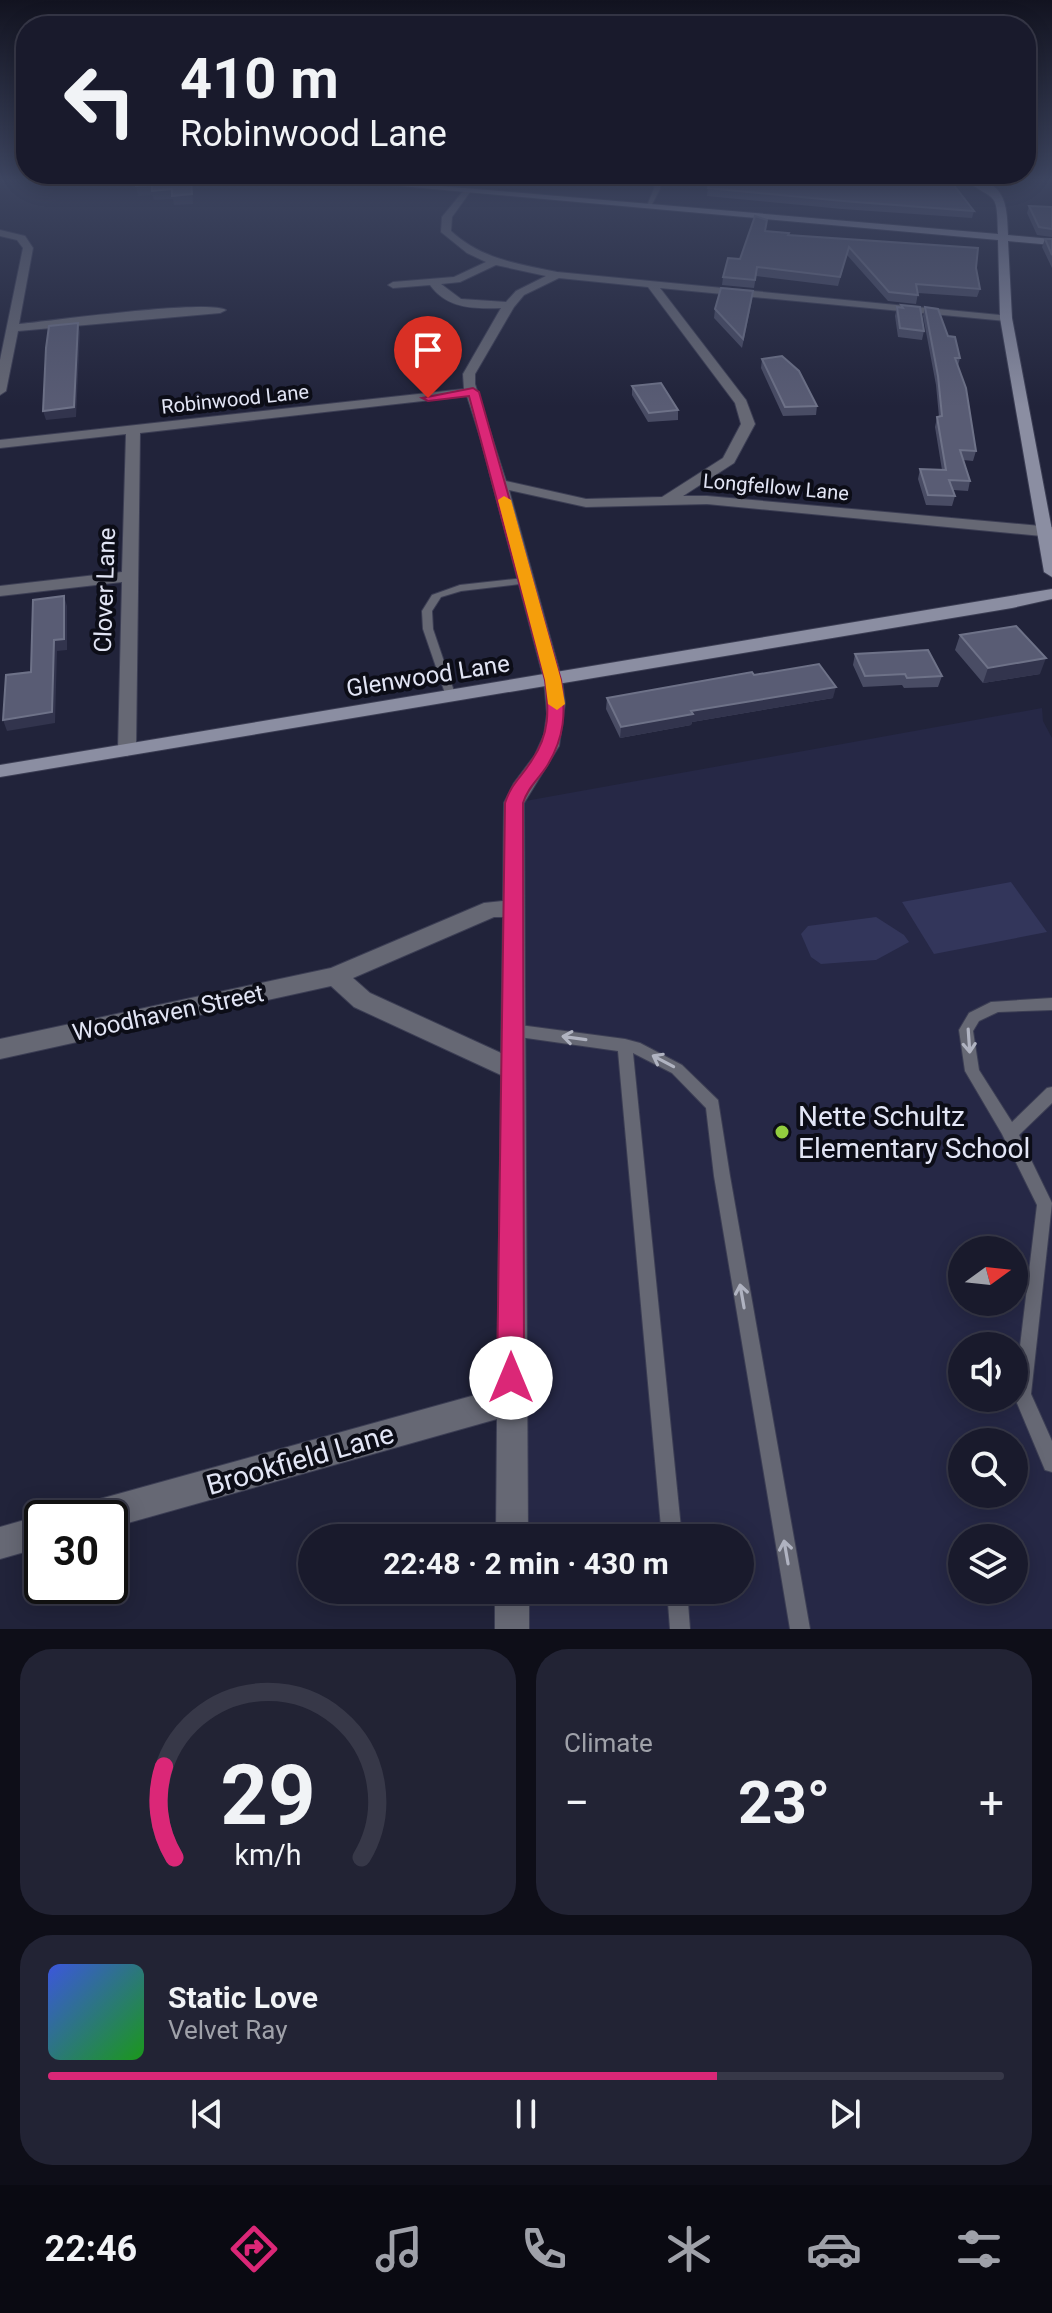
<!DOCTYPE html>
<meta charset="utf-8">
<style>
body{margin:0;font-family:Roboto,sans-serif;background:#222334;color:#f1f3f6;height:100vh;display:flex;flex-direction:column;font-size:30px;white-space:nowrap}
*{box-sizing:border-box;margin:0}
p{font-size:26px;color:#9fa1a9}
.icon{flex:none;width:44px;height:44px;fill:none;stroke:currentColor;stroke-width:2;stroke-linecap:round;stroke-linejoin:round}
.map{position:relative;height:1629px;overflow:hidden}
.drawer{display:flex;flex-direction:column;gap:20px;padding:20px;background:#0e0e18;flex:1}
.drawer>*{flex:none}
.guide{position:absolute;left:16px;top:16px;width:1020px;height:168px;border-radius:32px;box-shadow:0 4px 20px #0003,0 0 0 2px #373848;background:#191a2c;color:#f1f3f6;overflow:hidden}
.needle{width:52px;rotate:75deg}
.tools{position:absolute;left:948px;top:1236px;display:grid;gap:16px}
.tools a{display:grid;place-items:center;width:80px;height:80px;border-radius:50%;background:#191a2c;box-shadow:0 4px 20px #0003,0 0 0 2px #373848;font-size:40px}
.speed{position:absolute;left:24px;top:1500px;display:flex;gap:16px;font-size:40px;font-weight:700;text-align:center}
.speed>*{display:grid;place-content:center;width:104px;height:104px;border-radius:50%;background:#191a2c;box-shadow:0 4px 20px #0003,0 0 0 2px #373848;line-height:1}
.speed .limit{border:4px solid #111;border-radius:12px;background:#fff;color:#111}
.pin{position:absolute;display:grid;place-items:center;width:68px;height:68px;color:#fff;margin:-82px -34px;border-radius:50% 50% 50% 0;rotate:-45deg;box-shadow:0 0 8px #0007}
.pin .icon{rotate:45deg}
.me{position:absolute;width:88px;margin:-44px;rotate:0deg;stroke-linejoin:round;filter:drop-shadow(0 0 6px #0008)}
.turn{display:flex;align-items:center;gap:28px;height:168px;padding:0 32px;font-size:36px}
.turn .icon{width:104px;height:104px;stroke-width:2.5}
.turn b{display:block;font-size:56px;line-height:68px}
.big{font-size:60px;font-weight:700;line-height:1.1}
.drawer .tile{flex:1;display:flex;flex-direction:column;justify-content:center;gap:12px;min-width:0;padding:0 28px;border-radius:32px;background:#222334}
.drawer .dial{align-items:center;gap:0}
.dial svg{height:208px;overflow:visible;fill:none;stroke:#373848;stroke-width:7;stroke-linecap:round;text-anchor:middle}
.dial text{fill:#f1f3f6;stroke:none}
.song{display:flex;align-items:center;gap:24px}
.cover{width:96px;height:96px;border-radius:12px;background:linear-gradient(135deg,hsl(230 70% 55%),hsl(120 70% 35%))}
.played{height:8px;border-radius:4px;background:linear-gradient(90deg,#db2777 70%,#373848 70%)}
.keys{display:flex;justify-content:space-around;direction:ltr}
.heat{display:flex;justify-content:space-between;align-items:center;font-size:44px;direction:ltr}
.drawer .tiles{flex:1;display:grid;gap:20px;grid-template-columns:1fr 1fr}
.tile:last-child{grid-column:span 2}
.trip{position:absolute;left:298px;top:1524px;width:456px;height:80px;border-radius:40px;background:#191a2c;box-shadow:0 4px 20px #0003,0 0 0 2px #373848;font-weight:700;line-height:80px;text-align:center}
.menu{display:flex;height:128px;justify-content:space-around;align-items:center;background:#0a0a12;color:#9fa1a9}
.menu .icon{width:56px;height:56px}
.menu .on{color:#db2777}
.menu b{font-size:36px;color:#f1f3f6}
.map>svg:first-child{display:block}
</style>
<div class="map">
<svg width="1052" height="1629" viewBox="0 0 1052 1629">
<rect width="100%" height="100%" fill="#21233a"/>
<!-- built -->
<path fill="#262846" fill-rule="evenodd" d="M1042,708L1043,721L1052,738V1629H512V1590H740V1538H512L514,803ZM962,1250H1014V1302H962ZM962,1346H1014V1398H962ZM962,1442H1014V1494H962ZM962,1538H1014V1590H962Z"/>
<!-- green -->
<g fill="#33365b">
<polygon points="1011,882 1047,932 934,954 902,902"/>
<polygon points="876,917 904,935 909,942 876,960 821,964 811,957 801,934 808,926"/>
</g>
<g fill="none" stroke-linecap="round" stroke-linejoin="round">
<!-- lane casing -->
<g stroke="#3c3e54" stroke-width="2">
<g id="lane">
<polygon points="43,179 49,179 49,180 46,182"/>
<polygon points="655,179 661,179 660,189 650,208 646,208 654,189"/>
<polygon points="525,578 528,579 528,583 461,591 441,597 432,611 433,629 456,697 455,699 447,699 423,629 422,611 432,595 460,585"/>
<polygon points="1052,998 1052,1010 998,1012 979,1021 973,1031 979,1070 1012,1122 1047,1088 1052,1087 1052,1103 1019,1135 1052,1203 1031,1394 1052,1441 1052,1472 1045,1470 1014,1396 1037,1205 1002,1134 965,1071 959,1030 969,1013 991,1002"/>
<polygon points="512,1024 625,1039 640,1043 682,1065 718,1100 730,1176 810,1629 790,1629 714,1176 706,1108 672,1073 633,1053 682,1538 662,1538 618,1051 512,1036 507,1034 505,1030 507,1026"/>
<polygon points="667,1590 687,1590 690,1629 670,1629"/>
</g>
</g>
<!-- street casing -->
<g stroke="#3c3e54" stroke-width="2">
<g id="street">
<path d="M465,189L470,192L452,217L451,231C481,259 518,264 557,272L1010,316V320L1006,321L660,288L746,400L755,424L734,463L683,496H707L1052,527V537L707,504L586,507L509,490L562,680L565,703L559,746L524,803L528,1538H496L497,1419L110,1528V1518H73L78,1507L89,1502L497,1389L501,1075L354,1007L331,986L0,1059V1039L331,968L484,903L503,901L504,803L514,783L535,755L544,735L547,714L544,680L481,440L467,396L140,433L136,750L127,756L118,750L122,582L0,596V586L122,572L126,434L0,448V440L464,389L463,374L501,308C475,309 447,309 430,285L393,288L388,285L393,282L454,277L486,262L467,253L441,232L442,217ZM496,265L546,276L516,291L506,302L461,299L441,284L460,282ZM559,278L648,287L735,403L741,424L723,458L662,497L586,499L506,481L475,384V374L514,307L524,295ZM494,917H503L501,1053L370,993L353,978Z"/>
<path d="M0,230L25,236L33,248L19,324C51,321 208,299 226,310L220,313L18,331L6,391L0,395V360L23,248L17,240L0,236Z"/>
<polygon points="42,1515 50,1518 42,1518 42,1547 0,1559 0,1527"/>
<rect x="495" y="1590" width="34" height="39"/>
</g>
</g>
<!-- secondary casing -->
<g stroke="#3c3e54" stroke-width="2">
<g id="secondary">
<path d="M323,179H360L998,234C997,189 996,203 964,179C1005,179 1007,202 1008,235L1052,239V245L1008,241L1012,318L1052,530V577L1044,572L1000,318L998,240Z"/>
<polygon points="1052,589 1052,599 1012,608 0,777 0,765"/>
</g>
</g>
<!-- lane -->
<use href="#lane" fill="#666874" fill-rule="evenodd"/>
<!-- street -->
<use href="#street" fill="#666874" fill-rule="evenodd"/>
<!-- secondary -->
<use href="#secondary" fill="#8b8ea2" fill-rule="evenodd"/>
</g>
<!-- wall -->
<g fill="#494c64">
<polygon points="708,188 974,211 972,218 842,209 707,196"/>
<polygon points="1029,206 1052,207 1052,237 1037,235 1027,213"/>
<polygon points="788,235 976,268 980,289 977,297 918,293 916,304 888,301 847,255 838,286 756,276 754,288 722,285 723,277 740,259"/>
<polygon points="1045,239 1052,239 1052,268 1042,247"/>
<polygon points="752,300 742,348 714,318 715,309"/>
<polygon points="901,305 924,331 922,340 898,337 895,316 897,307 900,308"/>
<polygon points="925,307 948,336 960,358 958,366 976,451 973,461 963,460 970,481 968,491 953,490 955,496 952,506 926,505 918,479 920,469 942,470 935,427 937,417 939,417 936,385 923,316"/>
<polygon points="762,359 817,406 816,415 783,416 761,368"/>
<polygon points="632,386 678,410 678,420 648,422 632,395"/>
<polygon points="960,635 1040,674 983,683 955,650"/>
<polygon points="855,654 942,676 938,687 904,688 902,685 863,687 853,665"/>
<polygon points="754,675 833,698 692,722 691,725 620,738 606,709 607,698"/>
</g>
<!-- shaded-wall -->
<g fill="#32344d">
<polygon points="192,179 193,204 174,205 173,199 154,200 152,195 138,196 136,186 152,185 172,189"/>
<polygon points="78,323 80,332 76,417 46,420 43,411"/>
<polygon points="64,596 67,606 67,650 57,651 55,723 7,731 3,720 54,640"/>
<polygon points="1046,658 1040,674 983,683 988,668"/>
<polygon points="836,687 833,698 692,722 691,725 620,738 621,727 691,711"/>
</g>
<!-- building -->
<g fill="#595c74" stroke="#6e7288" stroke-width="2">
<polygon points="136,179 191,179 192,194 172,196 172,189 152,191 152,185 136,186"/>
<polygon points="710,179 949,179 974,211 843,201 708,188"/>
<polygon points="1029,206 1052,207 1052,229 1039,227"/>
<polygon points="755,216 767,220 765,231 789,233 788,235 978,248 976,268 980,289 916,284 918,295 889,292 849,247 840,277 757,267 755,280 723,277 728,258 740,259"/>
<polygon points="1045,239 1052,239 1052,255"/>
<polygon points="721,288 753,291 743,339 715,309"/>
<polygon points="901,305 920,307 924,331 900,328 897,307 903,308"/>
<polygon points="925,307 938,309 948,336 955,337 960,358 955,358 966,388 976,451 960,450 970,481 949,480 955,496 928,495 920,469 946,470 937,417 942,416 938,376"/>
<polygon points="78,323 74,407 43,411 46,348 49,326"/>
<polygon points="782,356 799,371 817,406 785,407 762,359"/>
<polygon points="661,383 678,410 649,413 632,386"/>
<polygon points="64,596 64,639 54,640 52,712 3,720 6,675 31,672 33,600"/>
<polygon points="1016,626 1046,658 988,668 960,635"/>
<polygon points="928,650 942,676 907,678 905,674 865,676 855,654"/>
<polygon points="819,664 836,687 691,711 693,714 621,727 607,698 752,672 754,675"/>
</g>
<!-- one-way arrows -->
<defs><path id="oneway-shaft" d="M-6 0H5M1.5-3L5.5 0L1.5 3" fill="none" stroke-width="1.6" stroke-linecap="round" stroke-linejoin="round" transform="scale(2)"/></defs>
<g stroke="#b0b3c1">
<use href="#oneway-shaft" transform="translate(574 1038) rotate(-172)"/>
<use href="#oneway-shaft" transform="translate(969 1041) rotate(86)"/>
<use href="#oneway-shaft" transform="translate(663 1061) rotate(-152)"/>
<use href="#oneway-shaft" transform="translate(742 1296) rotate(-100)"/>
<use href="#oneway-shaft" transform="translate(786 1552) rotate(-100)"/>
</g>
<!-- sky -->
<linearGradient id="sky" x2="0" y2="1"><stop stop-color="#121320"/><stop offset="0.44" stop-color="#3d4560"/><stop offset="1" stop-color="#3d4560" stop-opacity="0"/></linearGradient>
<rect width="1052" height="407" fill="url(#sky)"/>
<!-- route -->
<path fill="#db2777" stroke="#8e194d" stroke-width="2" d="M473,388L479,392L561,680C566,712 565,737 547,766C538,780 528,787 523,803L524,1378L520,1387L511,1391L501,1387L497,1378L505,803C512,782 521,778 532,760C550,734 549,709 545,680L469,396L428,401L422,398Z"/>
<!-- slow -->
<polygon fill="#f59e0b" points="504,496 511,500 561,680 565,704 557,710 548,704 545,680 498,500"/>
<!-- markers -->
<circle fill="#92cd3f" stroke="#0c0d17" stroke-width="3" cx="782" cy="1132" r="8"/>
<g text-anchor="middle" stroke-width="8" stroke-linejoin="round" paint-order="stroke">
<!-- far-street labels -->
<g font-size="20" fill="#e2e5f5" stroke="#0c0d17">
<text transform="translate(235 399) rotate(-6)" y="7">Robinwood Lane</text>
<text transform="translate(776 487) rotate(5)" y="7">Longfellow Lane</text>
</g>
<!-- street labels -->
<g font-size="24" fill="#e2e5f5" stroke="#0c0d17">
<text transform="translate(105 590) rotate(-88)" y="8">Clover Lane</text>
<text transform="translate(428 676) rotate(-9)" y="8">Glenwood Lane</text>
<text transform="translate(168 1013) rotate(-12)" y="8">Woodhaven Street</text>
</g>
<!-- near-poi labels -->
<g font-size="28" fill="#e2e5f5" stroke="#0c0d17" text-anchor="start">
<text x="798" y="1126">Nette Schultz<tspan x="798" dy="32">Elementary School</tspan></text>
</g>
<!-- near-street labels -->
<g font-size="28" fill="#e2e5f5" stroke="#0c0d17">
<text transform="translate(300 1459) rotate(-16)" y="10">Brookfield Lane</text>
</g>
</g>
</svg>
<div class="tools">
<a><svg class="needle" viewBox="-14 -14 28 28"><path d="M0-13l5 13h-10z" fill="#e53935"/><path d="M0 13l5-13h-10z" fill="#9fa1a9"/></svg></a>
<a><svg class="icon" aria-label="sound" viewBox="0 0 24 24"><path d="M4 9h4l5-4v14l-5-4H4zM17 9q2 3 0 6"/></svg></a>
<a><svg class="icon" aria-label="search" viewBox="0 0 24 24"><circle cx="10" cy="10" r="6"/><path d="M15 15l6 6"/></svg></a>
<a><svg class="icon" aria-label="layers" viewBox="0 0 24 24"><path d="M12 4l9 5-9 5-9-5zM3 14l9 5 9-5"/></svg></a>
</div>
<div class="speed"><div class="limit">30</div></div>
<div class="pin" style="left:428px;top:398px;background:#d93025"><svg class="icon" aria-label="arrive" viewBox="0 0 24 24"><path d="M6 21V4h12l-3 4 3 4H6"/></svg></div>
<svg class="me" style="left:511px;top:1378px" viewBox="-20 -20 40 40"><circle r="19" fill="#fff"/><path d="M0-13L10 11 0 6-10 11z" fill="#db2777"/></svg>
<div class="trip">22:48 · 2 min · 430 m</div>
<div class="guide">
<div class="turn"><svg class="icon" aria-label="left" viewBox="0 0 24 24"><path d="M17 20v-9H6M10 6l-5 5 5 5"/></svg><div><b>410 m</b>Robinwood Lane</div></div>
</div>
</div>
<section class="drawer">
<div class="tiles">
<div class="tile dial"><svg viewBox="0 0 100 80">
<path d="M14 69A42 42 0 1 1 86 69"/>
<path d="M14 69A42 42 0 0 1 10 34" stroke="#db2777"/>
<text x="50" y="56" font-size="32" font-weight="700">29</text>
<text x="50" y="72" font-size="11">km/h</text>
</svg></div>
<div class="tile"><p>Climate</p>
<div class="heat"><a>−</a><b class="big">23°</b><a>+</a></div>
</div>
<div class="tile">
<div class="song"><i class="cover"></i><div><b>Static Love</b><p>Velvet Ray</p></div></div>
<div class="played"></div>
<div class="keys"><svg class="icon" aria-label="previous" viewBox="0 0 24 24"><path d="M18 5L8 12l10 7zM5 5v14"/></svg><svg class="icon" aria-label="pause" viewBox="0 0 24 24"><path d="M8 5v14M16 5v14"/></svg><svg class="icon" aria-label="next" viewBox="0 0 24 24"><path d="M6 5l10 7-10 7zM19 5v14"/></svg></div>
</div>
</div>
</section>
<nav class="menu">
<b>22:46</b>
<svg class="icon on" aria-label="directions" viewBox="0 0 24 24"><path d="M12 3l9 9-9 9-9-9zM9 14v-3h6M13 9l2 2-2 2"/></svg>
<svg class="icon" aria-label="music" viewBox="0 0 24 24"><path d="M9 18V5l10-2v13"/><circle cx="6" cy="18" r="3"/><circle cx="16" cy="16" r="3"/></svg>
<svg class="icon" aria-label="phone" viewBox="0 0 24 24"><path d="M5 4h4l2 5-3 2q2 4 5 5l2-3 5 2v4C11 20 4 13 5 4z"/></svg>
<svg class="icon" aria-label="climate" viewBox="0 0 24 24"><path d="M12 3v18M4 7l16 10M4 17L20 7"/></svg>
<svg class="icon" aria-label="car" viewBox="0 0 24 24"><path d="M5 17H2v-5l4-1 3-4h7l3 4 3 1v5h-3M9 17h6M6 11h13"/><circle cx="7" cy="17" r="2"/><circle cx="17" cy="17" r="2"/></svg>
<svg class="icon" aria-label="filters" viewBox="0 0 24 24"><path d="M4 7h16M4 17h16"/><circle cx="9" cy="7" r="2"/><circle cx="15" cy="17" r="2"/></svg>
</nav>
